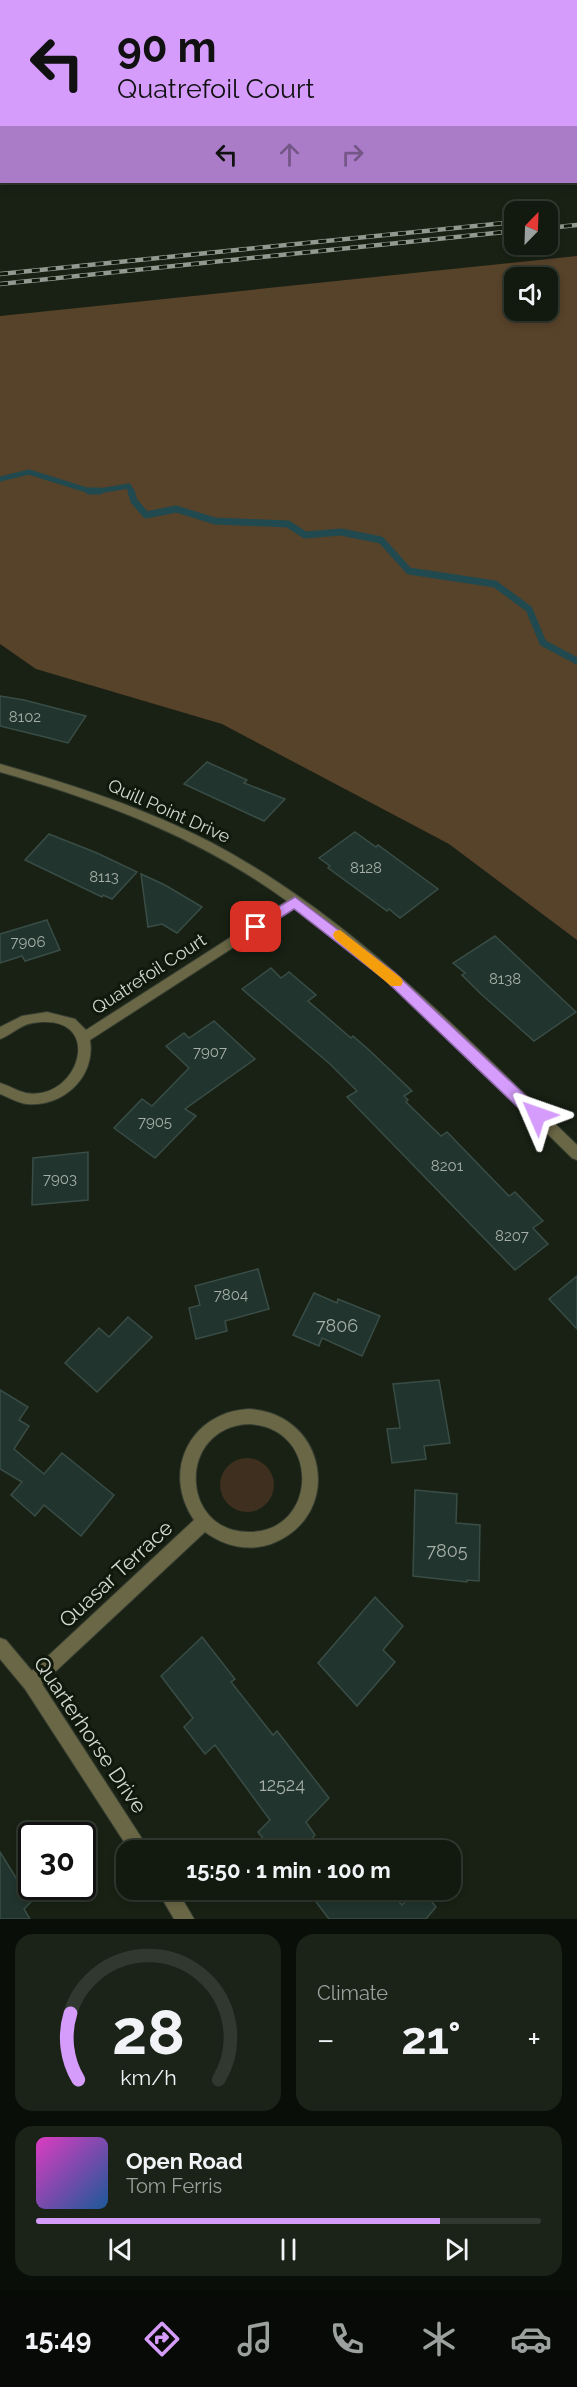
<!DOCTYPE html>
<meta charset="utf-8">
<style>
body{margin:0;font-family:Raleway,sans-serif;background:#1b2218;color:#f1f3f6;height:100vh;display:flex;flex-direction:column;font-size:22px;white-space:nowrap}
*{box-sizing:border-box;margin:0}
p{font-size:20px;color:#9ca09e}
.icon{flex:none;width:33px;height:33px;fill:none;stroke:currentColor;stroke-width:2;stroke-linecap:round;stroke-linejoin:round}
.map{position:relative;height:1919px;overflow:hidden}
.panel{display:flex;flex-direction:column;gap:15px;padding:15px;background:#0a0e08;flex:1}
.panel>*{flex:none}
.banner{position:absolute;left:0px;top:0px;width:578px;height:183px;box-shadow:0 3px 9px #0003,0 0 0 2px #31382f;background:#d59cfb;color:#111;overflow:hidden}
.needle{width:39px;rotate:23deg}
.buttons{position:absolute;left:504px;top:201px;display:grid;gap:12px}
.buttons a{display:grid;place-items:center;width:54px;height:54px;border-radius:12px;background:#12190f;box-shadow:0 3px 9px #0003,0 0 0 2px #31382f;font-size:30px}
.speed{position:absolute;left:18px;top:1822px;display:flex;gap:12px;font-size:30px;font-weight:700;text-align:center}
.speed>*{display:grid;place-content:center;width:78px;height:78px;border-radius:50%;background:#12190f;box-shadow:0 3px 9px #0003,0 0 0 2px #31382f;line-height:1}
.speed .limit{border:3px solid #111;border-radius:9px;background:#fff;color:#111}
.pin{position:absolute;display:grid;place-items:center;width:51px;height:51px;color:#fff;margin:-26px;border-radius:12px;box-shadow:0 3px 9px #0006}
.me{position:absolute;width:66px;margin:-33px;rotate:313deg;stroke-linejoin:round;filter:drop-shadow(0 0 4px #0008)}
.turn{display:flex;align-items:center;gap:21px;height:126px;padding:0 18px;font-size:27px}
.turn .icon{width:78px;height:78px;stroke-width:2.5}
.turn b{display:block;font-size:42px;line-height:51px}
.lanes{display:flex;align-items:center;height:57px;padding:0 18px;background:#0003;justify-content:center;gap:30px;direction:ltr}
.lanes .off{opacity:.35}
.big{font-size:45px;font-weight:700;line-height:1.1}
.panel .card{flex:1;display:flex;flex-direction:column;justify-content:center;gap:9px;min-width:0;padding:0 21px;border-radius:18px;background:#1b2218}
.panel .dial{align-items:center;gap:0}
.dial svg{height:156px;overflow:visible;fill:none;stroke:#31382f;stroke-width:7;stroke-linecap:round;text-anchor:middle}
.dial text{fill:#f1f3f6;stroke:none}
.song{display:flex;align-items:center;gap:18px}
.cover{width:72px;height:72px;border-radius:9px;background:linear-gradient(135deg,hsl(310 70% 55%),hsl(210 70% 35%))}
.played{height:6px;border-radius:3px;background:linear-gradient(90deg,#d59cfb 80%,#31382f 80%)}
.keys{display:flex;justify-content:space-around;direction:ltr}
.heat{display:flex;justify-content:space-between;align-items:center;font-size:33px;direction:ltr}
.panel .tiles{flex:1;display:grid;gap:15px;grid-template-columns:1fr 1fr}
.card:last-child{grid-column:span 2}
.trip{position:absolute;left:116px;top:1840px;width:345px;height:60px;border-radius:18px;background:#12190f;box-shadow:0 3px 9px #0003,0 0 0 2px #31382f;font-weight:700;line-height:60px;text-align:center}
.menu{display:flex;height:96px;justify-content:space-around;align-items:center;background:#070a06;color:#9ca09e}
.menu .icon{width:42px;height:42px}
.menu .active{color:#d59cfb}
.menu b{font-size:27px;color:#f1f3f6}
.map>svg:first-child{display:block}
</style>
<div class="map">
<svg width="577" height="1919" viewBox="0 0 577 1919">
<rect width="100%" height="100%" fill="#182114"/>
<!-- green -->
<circle fill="#3e2f1f" cx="247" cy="1485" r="27"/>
<!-- forest -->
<path fill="#57422a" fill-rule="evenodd" d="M577,256V940L449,844L222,724L36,669L0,644V316ZM514,278H548V310H514Z"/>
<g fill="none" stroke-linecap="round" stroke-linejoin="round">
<!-- stream-far1 -->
<polyline stroke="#204a4f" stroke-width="5" points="0,479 29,472 93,492 129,486 131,492"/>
<!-- stream -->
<g stroke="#204a4f" stroke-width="7">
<polyline points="89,491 100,491"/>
<polyline points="131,491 134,501 146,515 176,509 215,521 288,524 305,535 341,532 381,540 409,571 495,584 529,609 543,643 577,661"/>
</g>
</g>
<!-- building -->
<g fill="#21342e" stroke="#394d46" stroke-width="1.5">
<polygon points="0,696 24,700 86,716 68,743 45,737 0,726"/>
<polygon points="207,762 247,780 244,783 285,799 264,821 184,784"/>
<polygon points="355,832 376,847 378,845 438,889 400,918 389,909 387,911 328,868 330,866 319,858"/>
<polygon points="49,834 97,853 137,872 112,899 103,895 102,897 25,860"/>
<polygon points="141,874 165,885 202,907 177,933 162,924 148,927"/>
<polygon points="47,920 60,950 25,961 22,956 0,963 0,934"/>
<polygon points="495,936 576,1012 534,1041 481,994 462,975 465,973 453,963"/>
<polygon points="271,968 281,978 289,972 316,995 308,1001 351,1038 353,1036 369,1050 412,1091 404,1096 408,1100 406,1102 441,1136 447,1132 509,1196 515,1192 543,1221 533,1228 548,1244 515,1270 347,1097 357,1091 330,1064 242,989"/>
<polygon points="214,1021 255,1059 185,1109 196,1116 155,1158 114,1128 142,1099 152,1106 189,1068 166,1046 184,1033 189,1038"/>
<polygon points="88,1152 88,1200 32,1205 33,1158"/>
<polygon points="258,1269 269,1309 225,1321 227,1331 196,1339 189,1308 200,1305 195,1286"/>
<polygon points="577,1276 577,1329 549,1299"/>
<polygon points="314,1293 337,1303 338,1299 380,1316 362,1356 322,1338 319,1346 293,1335"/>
<polygon points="128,1317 152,1337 97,1392 65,1363 99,1328 109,1337"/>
<polygon points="439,1380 450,1443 424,1446 426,1459 392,1463 387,1429 400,1428 393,1384"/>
<polygon points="0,1390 28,1407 19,1420 29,1426 14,1449 44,1474 62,1453 114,1495 81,1536 44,1505 35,1516 11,1495 22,1482 0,1469"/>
<polygon points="415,1490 457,1494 456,1523 480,1525 479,1581 467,1580 467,1582 413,1576"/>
<polygon points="375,1597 403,1626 383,1650 395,1662 357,1706 318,1663"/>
<polygon points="202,1637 235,1679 231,1682 273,1735 277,1731 329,1798 306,1822 315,1835 301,1851 273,1851 258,1832 270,1820 215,1745 205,1754 184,1727 193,1718 161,1676"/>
<polygon points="0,1852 31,1902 24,1909 30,1919 0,1919"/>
<polygon points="307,1890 389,1890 402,1905 415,1890 423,1890 436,1907 426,1919 329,1919"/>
</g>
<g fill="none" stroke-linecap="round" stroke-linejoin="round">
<!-- street casing -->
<g stroke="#363e32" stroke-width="2">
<g id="street">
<polygon points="521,0 527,0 528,2 523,2"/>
<polygon points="576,51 577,52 577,56 576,55"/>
<path d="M0,764C73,785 145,808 212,843C352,917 464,1036 577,1145V1160L572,1158C483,1071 396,981 296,907L90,1040C96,1077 63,1107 27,1104C18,1103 8,1097 0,1094V1083C8,1085 17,1091 26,1093C81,1102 106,1011 33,1023C19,1025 12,1035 0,1039V1027L22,1016L47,1012L75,1019L86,1030L287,901C201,838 102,801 0,772Z"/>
<path d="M249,1409C327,1413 345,1516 271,1544C248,1552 224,1546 205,1532L42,1684L150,1851H130L25,1689L0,1659V1638L6,1640L32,1671L194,1520C161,1472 190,1412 249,1409ZM249,1424C321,1427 319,1532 249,1532C179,1532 177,1427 249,1424Z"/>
<polygon points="157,1890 177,1890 194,1919 174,1919"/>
</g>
</g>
<!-- secondary casing -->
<g stroke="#363e32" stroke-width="2">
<g id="secondary">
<rect x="576" y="76" width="1" height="4"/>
<rect x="0" y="127" width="2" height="4"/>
</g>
</g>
<!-- street -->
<use href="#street" fill="#6a6746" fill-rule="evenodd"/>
<!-- secondary -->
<use href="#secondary" fill="#96915b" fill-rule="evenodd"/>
<!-- rail casing -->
<g stroke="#929990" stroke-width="4.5">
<g id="rail">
<polyline points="548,228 577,225"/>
<polyline points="0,274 514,222"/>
<polyline points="0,284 514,231"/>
</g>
</g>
<!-- rail -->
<use href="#rail" stroke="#0f180b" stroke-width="3" stroke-dasharray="8" stroke-linecap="butt"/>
</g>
<!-- route -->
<polygon fill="#d59cfb" stroke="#8a65a3" stroke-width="1.5" points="295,897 395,973 542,1111 544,1115 542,1120 537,1122 531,1120 385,980 294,909 261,930 252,930 250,927 252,923"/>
<!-- slow -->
<polygon fill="#f59e0b" points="340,930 401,978 403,982 401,986 391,986 335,939 333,935 335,931"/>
<g text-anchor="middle" stroke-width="6" stroke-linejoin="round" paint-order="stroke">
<!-- number labels -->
<g font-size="15" fill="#a5aea7">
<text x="25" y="722">8102</text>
<text x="366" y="873">8128</text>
<text x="104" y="882">8113</text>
<text x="28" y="947">7906</text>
<text x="505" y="984">8138</text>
<text x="210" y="1057">7907</text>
<text x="155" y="1127">7905</text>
<text x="447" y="1171">8201</text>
<text x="60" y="1184">7903</text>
<text x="512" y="1241">8207</text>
<text x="231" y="1300">7804</text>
</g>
<!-- street labels -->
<g font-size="18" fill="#d1d7cf" stroke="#0f180b">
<text transform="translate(169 811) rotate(24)" y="6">Quill Point Drive</text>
<text transform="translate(149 974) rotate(-33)" y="6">Quatrefoil Court</text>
</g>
<!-- near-number labels -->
<g font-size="18" fill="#a5aea7">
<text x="337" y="1332">7806</text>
<text x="447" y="1557">7805</text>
<text x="282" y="1791">12524</text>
</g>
<!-- near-street labels -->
<g font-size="21" fill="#d1d7cf" stroke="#0f180b">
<text transform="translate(116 1574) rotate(-43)" y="7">Quasar Terrace</text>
<text transform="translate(90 1735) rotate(56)" y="7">Quarterhorse Drive</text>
</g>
</g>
</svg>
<div class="buttons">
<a><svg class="needle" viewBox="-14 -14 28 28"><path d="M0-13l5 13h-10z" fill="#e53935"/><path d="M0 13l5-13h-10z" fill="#9ca09e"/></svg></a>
<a><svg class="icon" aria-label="sound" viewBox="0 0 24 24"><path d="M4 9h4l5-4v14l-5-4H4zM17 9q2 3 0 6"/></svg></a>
</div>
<div class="speed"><div class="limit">30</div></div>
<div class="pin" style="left:256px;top:927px;background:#d93025"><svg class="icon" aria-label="arrive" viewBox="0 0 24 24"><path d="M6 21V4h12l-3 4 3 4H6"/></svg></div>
<svg class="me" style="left:537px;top:1115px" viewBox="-20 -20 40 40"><path d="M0-17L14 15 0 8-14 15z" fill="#d59cfb" stroke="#fff" stroke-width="4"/></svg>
<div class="trip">15:50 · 1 min · 100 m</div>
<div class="banner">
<div class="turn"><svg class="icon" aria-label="left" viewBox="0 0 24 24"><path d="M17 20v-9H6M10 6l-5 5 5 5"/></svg><div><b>90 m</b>Quatrefoil Court</div></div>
<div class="lanes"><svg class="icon" aria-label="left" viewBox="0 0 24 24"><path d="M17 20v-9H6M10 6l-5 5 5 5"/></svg><svg class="icon off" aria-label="ahead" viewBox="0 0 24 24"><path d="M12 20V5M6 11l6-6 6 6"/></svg><svg class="icon off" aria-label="right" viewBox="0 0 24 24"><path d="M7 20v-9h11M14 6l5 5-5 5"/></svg></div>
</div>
</div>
<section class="panel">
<div class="tiles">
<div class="card dial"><svg viewBox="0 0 100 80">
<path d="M14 69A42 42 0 1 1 86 69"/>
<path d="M14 69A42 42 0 0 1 10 35" stroke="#d59cfb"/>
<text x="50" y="56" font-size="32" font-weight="700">28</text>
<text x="50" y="72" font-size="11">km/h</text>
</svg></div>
<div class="card"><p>Climate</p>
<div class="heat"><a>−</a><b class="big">21°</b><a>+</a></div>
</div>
<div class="card">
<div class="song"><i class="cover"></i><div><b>Open Road</b><p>Tom Ferris</p></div></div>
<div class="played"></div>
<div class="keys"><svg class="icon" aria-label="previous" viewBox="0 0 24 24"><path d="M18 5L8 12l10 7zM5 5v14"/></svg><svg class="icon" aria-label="pause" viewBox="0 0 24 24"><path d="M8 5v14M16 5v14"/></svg><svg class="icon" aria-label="next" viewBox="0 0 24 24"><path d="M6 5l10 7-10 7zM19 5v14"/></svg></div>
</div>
</div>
</section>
<nav class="menu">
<b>15:49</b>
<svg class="icon active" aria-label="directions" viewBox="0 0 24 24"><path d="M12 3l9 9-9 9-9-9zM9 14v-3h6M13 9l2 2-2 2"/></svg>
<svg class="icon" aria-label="music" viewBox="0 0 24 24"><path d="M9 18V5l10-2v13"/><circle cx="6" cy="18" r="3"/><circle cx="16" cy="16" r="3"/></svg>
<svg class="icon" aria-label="phone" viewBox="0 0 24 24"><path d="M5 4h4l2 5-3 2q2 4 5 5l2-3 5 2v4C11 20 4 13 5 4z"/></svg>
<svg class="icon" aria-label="climate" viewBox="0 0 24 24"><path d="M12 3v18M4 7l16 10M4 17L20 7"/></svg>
<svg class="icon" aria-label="car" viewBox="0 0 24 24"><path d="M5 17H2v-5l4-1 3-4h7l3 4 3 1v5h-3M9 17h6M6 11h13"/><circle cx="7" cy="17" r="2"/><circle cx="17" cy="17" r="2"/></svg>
</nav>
